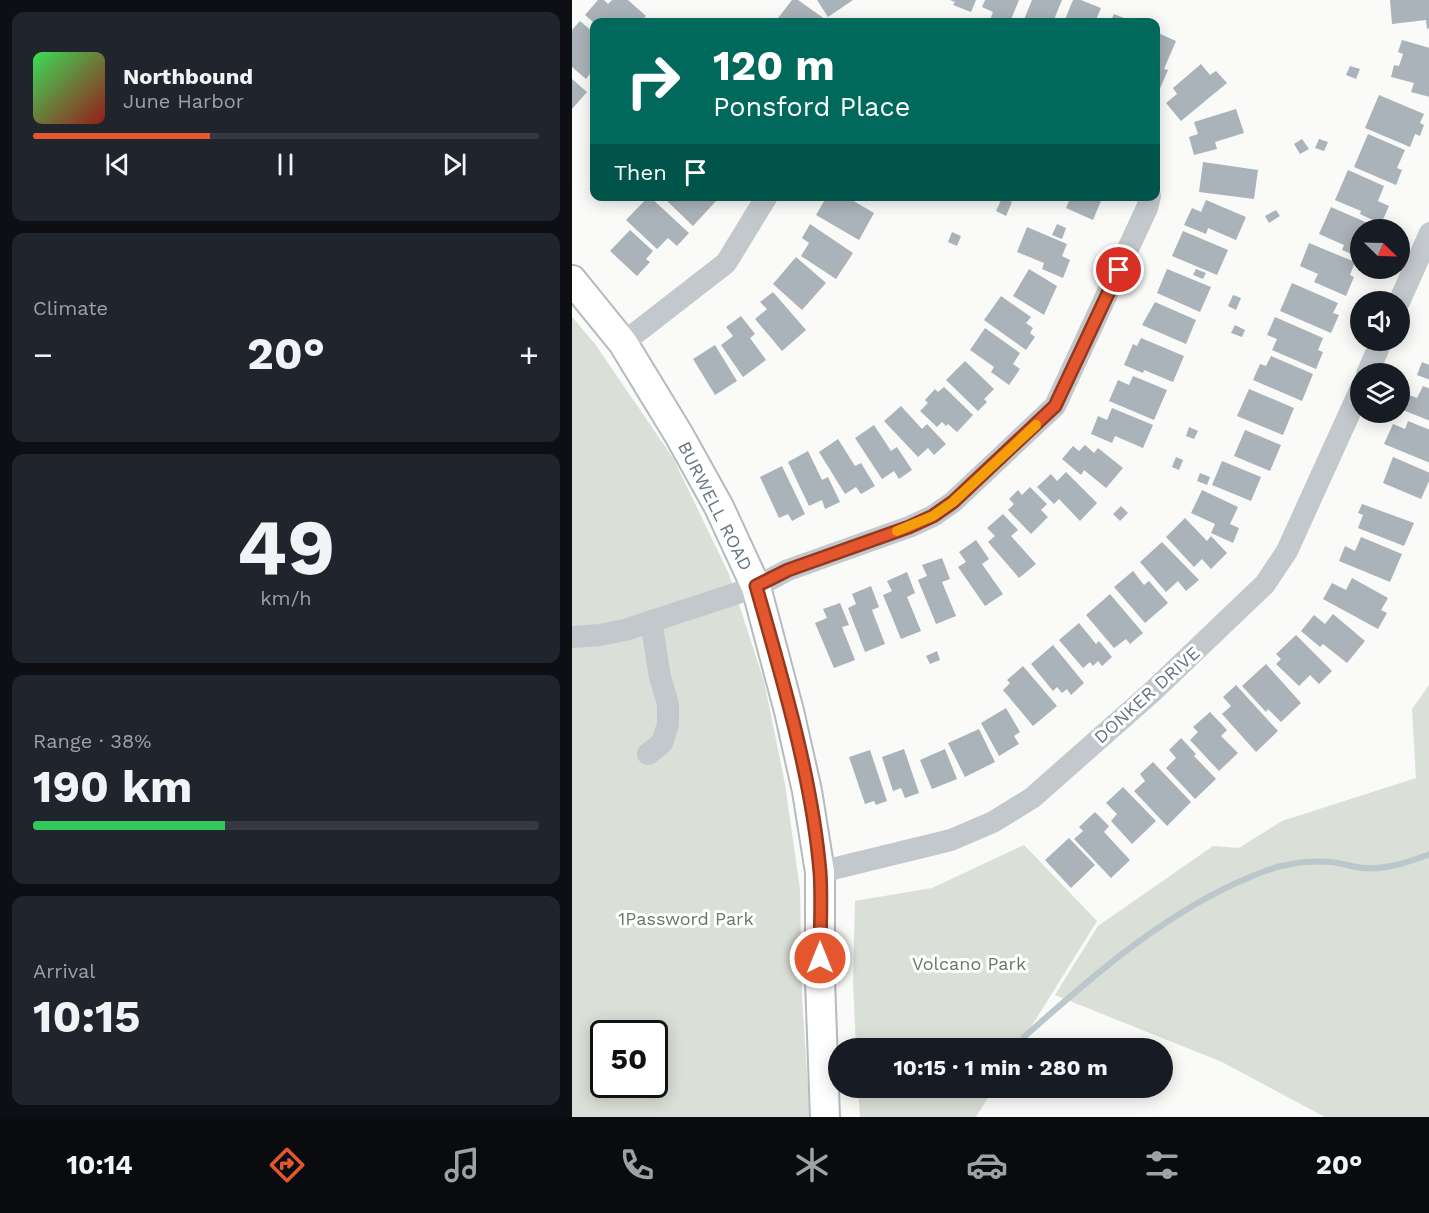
<!DOCTYPE html>
<meta charset="utf-8">
<style>
body{margin:0;font-family:"Work Sans",sans-serif;background:#20242c;color:#f1f3f6;height:100vh;display:flex;flex-direction:column;font-size:22px;white-space:nowrap}
*{box-sizing:border-box;margin:0}
p{font-size:20px;color:#9ea1a6}
.icon{flex:none;width:33px;height:33px;fill:none;stroke:currentColor;stroke-width:2;stroke-linecap:round;stroke-linejoin:round}
.map{position:relative;flex:1;overflow:hidden}
.details{display:flex;flex-direction:column;gap:12px;padding:12px;background:#0d0f14;width:572px}
.details>*{flex:none}
.hud{position:absolute;left:18px;top:18px;width:570px;height:183px;border-radius:12px;box-shadow:0 3px 15px #0003;background:#00695c;color:#fff;overflow:hidden}
.needle{width:39px;rotate:113deg}
.controls{position:absolute;left:778px;top:219px;display:grid;gap:12px}
.controls a{display:grid;place-items:center;width:60px;height:60px;border-radius:50%;background:#171b24;box-shadow:0 3px 15px #0003;font-size:30px}
.speed{position:absolute;left:18px;top:1020px;display:flex;gap:12px;font-size:30px;font-weight:700;text-align:center}
.speed>*{display:grid;place-content:center;width:78px;height:78px;border-radius:50%;background:#171b24;box-shadow:0 3px 15px #0003;line-height:1}
.speed .limit{border:3px solid #111;border-radius:9px;background:#fff;color:#111}
.pin{position:absolute;display:grid;place-items:center;width:51px;height:51px;color:#fff;margin:-26px;border:3px solid #fff;border-radius:50%;box-shadow:0 2px 6px #0007}
.me{position:absolute;width:66px;margin:-33px;rotate:0deg;stroke-linejoin:round;filter:drop-shadow(0 0 4px #0008)}
.turn{display:flex;align-items:center;gap:21px;height:126px;padding:0 24px;font-size:27px}
.turn .icon{width:78px;height:78px;stroke-width:2.5}
.turn b{display:block;font-size:42px;line-height:51px}
.then{display:flex;align-items:center;height:57px;padding:0 24px;background:#0003;gap:12px;font-size:22px}
.big{font-size:45px;font-weight:700;line-height:1.1}
.details .card{flex:1;display:flex;flex-direction:column;justify-content:center;gap:9px;min-width:0;padding:0 21px;border-radius:12px;background:#20242c}
.details .dial{align-items:center;gap:0}
.dial b{font-size:78px;line-height:1}
.song{display:flex;align-items:center;gap:18px}
.cover{width:72px;height:72px;border-radius:9px;background:linear-gradient(135deg,hsl(130 70% 55%),hsl(0 70% 35%))}
.played{height:6px;border-radius:3px;background:linear-gradient(90deg,#e4572e 35%,#363941 35%)}
.keys{display:flex;justify-content:space-around;direction:ltr}
.heat{display:flex;justify-content:space-between;align-items:center;font-size:33px;direction:ltr}
.charge{height:9px;border-radius:4px;background:linear-gradient(90deg,#34c759 38%,#363941 0)}
.trip{position:absolute;left:256px;top:1038px;width:345px;height:60px;border-radius:30px;background:#171b24;box-shadow:0 3px 15px #0003;font-weight:700;line-height:60px;text-align:center}
.dock{display:flex;height:96px;justify-content:space-around;align-items:center;background:#090b0e;color:#9ea1a6}
.dock .icon{width:42px;height:42px}
.dock .active{color:#e4572e}
.dock b{font-size:27px;color:#f1f3f6}
main{display:flex;flex:1;min-height:0}
.map>svg:first-child{display:block}
</style>
<main>
<section class="details">
<div class="card">
<div class="song"><i class="cover"></i><div><b>Northbound</b><p>June Harbor</p></div></div>
<div class="played"></div>
<div class="keys"><svg class="icon" aria-label="previous" viewBox="0 0 24 24"><path d="M18 5L8 12l10 7zM5 5v14"/></svg><svg class="icon" aria-label="pause" viewBox="0 0 24 24"><path d="M8 5v14M16 5v14"/></svg><svg class="icon" aria-label="next" viewBox="0 0 24 24"><path d="M6 5l10 7-10 7zM19 5v14"/></svg></div>
</div>
<div class="card"><p>Climate</p>
<div class="heat"><a>−</a><b class="big">20°</b><a>+</a></div>
</div>
<div class="card dial"><b>49</b><p>km/h</p></div>
<div class="card"><p>Range · 38%</p><b class="big">190 km</b><div class="charge"></div></div>
<div class="card"><p>Arrival</p><b class="big">10:15</b></div>
</section>
<div class="map">
<svg width="858" height="1117" viewBox="0 0 858 1117">
<rect width="100%" height="100%" fill="#fafaf8"/>
<!-- green -->
<g fill="#dadfd7" fill-rule="evenodd">
<path d="M0,317L23,344L101,458L157,574L192,681L213,784L228,889L230,997L238,1117H0ZM32,1034H82V1084H32Z"/>
<polygon points="857,685 857,1117 753,1117 650,1062 483,995 526,926 641,846 667,848 710,821 844,778 840,709"/>
<polygon points="452,845 525,921 446,1048 284,1048 281,983 283,901 360,888"/>
<polygon points="286,1088 422,1088 404,1117 288,1117"/>
</g>
<g fill="none" stroke-linecap="round" stroke-linejoin="round">
<!-- stream -->
<path stroke="#bbc7cb" stroke-width="6" d="M452,1037C516,980 583,921 662,884C679,877 696,868 714,865C728,862 744,861 759,862C770,863 780,867 791,868C814,870 837,862 858,854"/>
</g>
<!-- building -->
<g fill="#aab3b9">
<polygon points="26,0 32,0 36,4 40,0 56,0 74,16 68,22 21,22 13,15"/>
<polygon points="220,0 226,0 257,22 203,22"/>
<polygon points="245,0 281,0 256,17"/>
<polygon points="378,0 404,0 399,12 381,5 383,2"/>
<polygon points="413,0 447,0 438,22 418,20 421,12 410,7"/>
<polygon points="460,0 490,0 481,22 451,22"/>
<polygon points="501,0 509,0 529,8 523,22 492,22"/>
<polygon points="818,0 858,0 858,28 855,29 854,20 820,24"/>
<polygon points="542,14 562,22 538,22"/>
<polygon points="8,21 22,33 22,69 14,79 0,67 0,30"/>
<polygon points="584,32 604,41 592,69 596,70 586,93 584,91"/>
<polygon points="830,40 858,48 858,97 839,92 842,83 819,77 822,65 827,66 831,54 826,52"/>
<polygon points="629,64 638,75 644,71 655,83 609,121 594,103 605,94 601,88"/>
<polygon points="778,66 788,69 784,79 774,75"/>
<polygon points="0,79 15,92 0,109"/>
<polygon points="807,95 852,114 848,123 852,125 848,136 843,134 838,147 793,128"/>
<polygon points="664,109 672,133 643,142 645,149 622,155 617,137 626,134 622,122"/>
<polygon points="796,134 833,150 825,168 830,170 824,185 782,167"/>
<polygon points="730,139 737,149 728,154 722,144"/>
<polygon points="747,139 756,142 752,151 743,148"/>
<polygon points="631,162 686,170 682,199 627,192"/>
<polygon points="776,170 812,186 806,201 817,206 809,224 788,214 789,211 763,200"/>
<polygon points="77,196 117,233 105,246 96,238 85,249 54,220"/>
<polygon points="90,196 139,196 144,201 121,226"/>
<polygon points="255,196 273,196 302,213 287,240 244,215"/>
<polygon points="499,196 531,196 521,220 494,208"/>
<polygon points="430,198 440,202 434,216 424,211"/>
<polygon points="634,200 674,217 664,240 636,228 634,234 612,225 620,208 629,212"/>
<polygon points="759,207 798,224 796,230 789,230 789,258 770,250 772,245 747,234"/>
<polygon points="704,210 708,216 697,223 693,216"/>
<polygon points="238,224 281,253 264,279 229,256 237,243 230,238"/>
<polygon points="485,224 494,228 490,239 480,235"/>
<polygon points="455,227 495,244 490,256 498,260 491,278 470,269 472,263 445,252"/>
<polygon points="58,230 81,251 74,259 78,262 65,276 38,251"/>
<polygon points="611,231 656,250 645,275 600,256"/>
<polygon points="380,232 389,236 385,246 376,242"/>
<polygon points="737,243 783,262 778,275 782,277 774,296 742,282 746,274 728,266"/>
<polygon points="224,257 254,283 230,310 201,284"/>
<polygon points="457,269 485,286 472,315 441,296"/>
<polygon points="595,269 639,287 628,312 585,293"/>
<polygon points="624,269 634,273 631,279 621,275"/>
<polygon points="720,283 766,303 761,313 767,315 759,333 708,311"/>
<polygon points="201,292 234,330 210,351 183,319 195,309 188,302"/>
<polygon points="661,295 669,298 664,310 656,306"/>
<polygon points="429,296 459,317 454,323 461,328 458,333 463,337 454,350 412,320"/>
<polygon points="583,302 624,320 614,344 570,325"/>
<polygon points="169,316 183,334 178,338 194,360 171,377 149,345 161,336 154,327"/>
<polygon points="703,317 751,338 746,350 751,352 744,369 700,350 705,339 695,335"/>
<polygon points="663,325 673,330 670,337 659,333"/>
<polygon points="413,328 448,353 441,364 448,369 437,385 419,372 422,367 398,350"/>
<polygon points="569,338 612,356 601,382 572,370 571,373 552,365 561,344 565,346"/>
<polygon points="143,345 165,381 143,395 121,359"/>
<polygon points="699,356 741,374 730,401 681,380 688,364 694,366"/>
<polygon points="393,361 422,389 412,399 415,402 406,411 374,380"/>
<polygon points="850,362 858,365 858,380 845,375"/>
<polygon points="561,376 595,390 582,420 537,401 546,380 557,385"/>
<polygon points="851,386 858,389 858,421 831,410 837,395 845,398"/>
<polygon points="372,387 401,415 385,432 376,424 374,426 370,422 365,427 348,411 356,403 353,400 363,389 366,392"/>
<polygon points="677,389 722,408 711,435 665,416"/>
<polygon points="329,406 350,429 355,424 374,444 362,455 356,448 346,457 312,421"/>
<polygon points="540,408 581,425 571,448 543,436 540,443 519,434 526,416 535,420"/>
<polygon points="836,421 858,430 858,463 812,444 821,424 833,429"/>
<polygon points="302,425 319,451 325,447 340,470 327,479 322,471 310,479 283,438"/>
<polygon points="617,427 626,431 622,439 614,436"/>
<polygon points="673,430 709,445 698,471 662,456"/>
<polygon points="266,439 283,466 289,463 303,486 289,494 284,487 273,494 247,452"/>
<polygon points="513,445 522,453 526,448 551,468 534,488 512,470 509,475 490,459 501,446 507,451"/>
<polygon points="236,451 250,480 256,477 268,502 253,509 250,500 237,506 216,462"/>
<polygon points="604,457 611,460 607,470 600,467"/>
<polygon points="821,457 858,473 858,479 849,499 811,483"/>
<polygon points="650,461 689,477 679,501 640,485"/>
<polygon points="210,466 233,514 220,521 216,514 207,518 188,477"/>
<polygon points="494,472 525,503 508,521 487,499 482,504 465,487 479,474 485,481"/>
<polygon points="628,473 638,477 635,485 625,481"/>
<polygon points="458,487 475,504 469,510 476,517 459,534 436,510 442,504 437,499 446,490 450,495"/>
<polygon points="630,490 666,507 658,524 667,528 661,543 639,533 643,524 619,513"/>
<polygon points="790,504 842,523 832,546 786,528 791,515 786,513"/>
<polygon points="549,506 556,513 548,521 541,514"/>
<polygon points="431,514 446,530 439,536 464,564 447,578 416,542 423,536 415,528"/>
<polygon points="613,518 635,541 639,536 655,553 639,569 630,559 622,567 594,537"/>
<polygon points="789,537 830,554 818,582 767,561 773,546 783,551"/>
<polygon points="404,540 417,559 410,564 431,594 413,606 386,567 394,562 387,552"/>
<polygon points="590,542 627,580 614,591 606,581 594,592 568,562"/>
<polygon points="370,558 378,579 370,582 384,616 364,624 346,580 355,576 350,565"/>
<polygon points="561,571 572,585 577,581 596,603 573,623 542,587"/>
<polygon points="335,572 343,593 335,597 349,631 329,639 311,595 320,591 315,581"/>
<polygon points="780,578 816,598 809,610 815,613 806,629 751,599 760,583 774,590"/>
<polygon points="299,586 307,607 300,610 313,644 293,652 276,608 284,604 280,594"/>
<polygon points="538,594 571,633 558,644 554,639 542,648 514,615"/>
<polygon points="268,603 277,625 270,627 283,660 262,668 243,623 255,618 251,609"/>
<polygon points="761,614 793,641 775,663 751,644 748,647 729,631 742,615 753,624"/>
<polygon points="507,623 524,644 527,641 540,657 530,666 526,661 521,666 518,662 511,668 487,640"/>
<polygon points="724,635 760,671 747,684 738,675 727,686 704,664 709,659 704,654"/>
<polygon points="481,645 512,683 499,695 495,689 490,693 485,687 481,691 459,664"/>
<polygon points="365,651 368,660 358,664 354,656"/>
<polygon points="694,664 729,703 709,722 696,709 694,712 670,686"/>
<polygon points="451,666 485,706 461,726 431,690 438,683 435,680"/>
<polygon points="664,685 706,731 684,752 650,714 659,706 651,697"/>
<polygon points="434,708 448,732 442,736 447,744 427,756 409,723"/>
<polygon points="638,712 655,730 649,736 666,753 647,771 618,740 626,732 621,727"/>
<polygon points="407,729 423,762 393,777 376,743"/>
<polygon points="609,738 624,754 622,756 644,779 623,799 594,768 604,758 597,750"/>
<polygon points="332,749 347,793 333,798 329,788 321,791 310,757"/>
<polygon points="373,749 385,779 360,789 348,760"/>
<polygon points="298,750 315,801 304,805 302,801 293,804 277,757"/>
<polygon points="581,762 619,802 595,826 562,791 573,781 568,774"/>
<polygon points="551,787 584,821 560,844 539,821 545,814 534,803"/>
<polygon points="523,812 537,826 532,832 558,860 539,878 502,839 511,831 507,827"/>
<polygon points="497,838 523,865 499,888 473,860"/>
</g>
<g fill="none" stroke-linecap="round" stroke-linejoin="round">
<!-- major casing -->
<g stroke="#b5babe" stroke-width="32">
<polyline id="major" points="0,280 51,343 107,435 147,507 184,587 217,711 235,791 248,872 248,980 253,1117"/>
</g>
<!-- minor -->
<g stroke="#c3c8cc" stroke-width="22">
<polyline points="827,302 858,233"/>
<polyline points="51,343 154,263 195,196"/>
<polyline points="795,374 810,340"/>
<polyline points="0,637 28,635 53,630 184,587 216,570 337,527 361,516 381,502 483,406 575,208 578,196"/>
<polyline points="76,754 90,743 96,724 96,704 88,677 79,621"/>
<polyline points="248,872 379,840 421,822 460,798 579,693 693,584 715,551 789,388"/>
</g>
<!-- major -->
<use href="#major" stroke="#fff" stroke-width="28"/>
</g>
<g fill="none" stroke-linecap="round" stroke-linejoin="round">
<!-- route casing -->
<g stroke="#94391e" stroke-width="15">
<path id="route" d="M248,958C248,930 250,900 248,872C240,777 210,678 184,586L216,570L337,527L361,516L381,502L483,406L547,270"/>
</g>
<!-- route -->
<use href="#route" stroke="#e4572e" stroke-width="10"/>
<!-- slow -->
<polyline stroke="#f59e0b" stroke-width="10" points="325,531 361,516 381,502 464,425"/>
</g>
<g text-anchor="middle" stroke-width="6" stroke-linejoin="round" paint-order="stroke">
<!-- street labels -->
<g font-size="18" fill="#657683" stroke="#fff">
<text transform="translate(143 506) rotate(63)" y="6">BURWELL ROAD</text>
<text transform="translate(575 695) rotate(-42)" y="6">DONKER DRIVE</text>
</g>
<!-- park labels -->
<g font-size="18" fill="#687a64" stroke="#fff">
<text x="114" y="925">1Password Park</text>
<text x="397" y="970">Volcano Park</text>
</g>
</g>
</svg>
<div class="controls">
<a><svg class="needle" viewBox="-14 -14 28 28"><path d="M0-13l5 13h-10z" fill="#e53935"/><path d="M0 13l5-13h-10z" fill="#9ea1a6"/></svg></a>
<a><svg class="icon" aria-label="sound" viewBox="0 0 24 24"><path d="M4 9h4l5-4v14l-5-4H4zM17 9q2 3 0 6"/></svg></a>
<a><svg class="icon" aria-label="layers" viewBox="0 0 24 24"><path d="M12 4l9 5-9 5-9-5zM3 14l9 5 9-5"/></svg></a>
</div>
<div class="speed"><div class="limit">50</div></div>
<div class="pin" style="left:547px;top:270px;background:#d93025"><svg class="icon" aria-label="arrive" viewBox="0 0 24 24"><path d="M6 21V4h12l-3 4 3 4H6"/></svg></div>
<svg class="me" style="left:248px;top:958px" viewBox="-20 -20 40 40"><circle r="17" fill="#e4572e" stroke="#fff" stroke-width="3"/><path d="M0-11L8 9 0 5-8 9z" fill="#fff"/></svg>
<div class="trip">10:15 · 1 min · 280 m</div>
<div class="hud">
<div class="turn"><svg class="icon" aria-label="right" viewBox="0 0 24 24"><path d="M7 20v-9h11M14 6l5 5-5 5"/></svg><div><b>120 m</b>Ponsford Place</div></div>
<div class="then">Then<svg class="icon" aria-label="arrive" viewBox="0 0 24 24"><path d="M6 21V4h12l-3 4 3 4H6"/></svg></div>
</div>
</div>
</main>
<nav class="dock">
<b>10:14</b>
<svg class="icon active" aria-label="directions" viewBox="0 0 24 24"><path d="M12 3l9 9-9 9-9-9zM9 14v-3h6M13 9l2 2-2 2"/></svg>
<svg class="icon" aria-label="music" viewBox="0 0 24 24"><path d="M9 18V5l10-2v13"/><circle cx="6" cy="18" r="3"/><circle cx="16" cy="16" r="3"/></svg>
<svg class="icon" aria-label="phone" viewBox="0 0 24 24"><path d="M5 4h4l2 5-3 2q2 4 5 5l2-3 5 2v4C11 20 4 13 5 4z"/></svg>
<svg class="icon" aria-label="climate" viewBox="0 0 24 24"><path d="M12 3v18M4 7l16 10M4 17L20 7"/></svg>
<svg class="icon" aria-label="car" viewBox="0 0 24 24"><path d="M5 17H2v-5l4-1 3-4h7l3 4 3 1v5h-3M9 17h6M6 11h13"/><circle cx="7" cy="17" r="2"/><circle cx="17" cy="17" r="2"/></svg>
<svg class="icon" aria-label="filters" viewBox="0 0 24 24"><path d="M4 7h16M4 17h16"/><circle cx="9" cy="7" r="2"/><circle cx="15" cy="17" r="2"/></svg>
<b>20°</b>
</nav>
